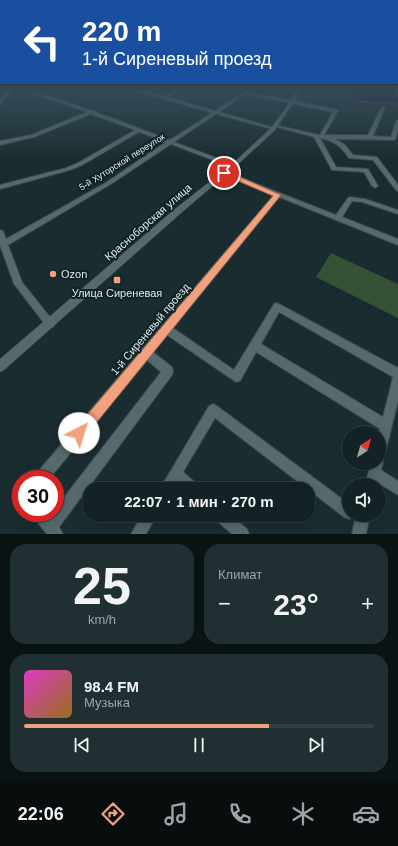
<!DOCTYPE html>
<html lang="ru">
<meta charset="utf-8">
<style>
body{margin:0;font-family:Helvetica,sans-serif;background:#202f31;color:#f1f3f6;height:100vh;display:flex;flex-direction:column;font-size:15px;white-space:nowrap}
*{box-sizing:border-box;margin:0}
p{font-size:13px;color:#9da4a6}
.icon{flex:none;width:22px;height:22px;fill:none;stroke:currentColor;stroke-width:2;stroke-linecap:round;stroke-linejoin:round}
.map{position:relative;height:534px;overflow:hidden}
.sheet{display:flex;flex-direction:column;gap:10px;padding:10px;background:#0a1314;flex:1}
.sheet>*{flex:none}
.banner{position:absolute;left:0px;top:0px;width:398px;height:84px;box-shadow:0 2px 10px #0003,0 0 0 1px #323f41;background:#1a4fa0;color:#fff;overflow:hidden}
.needle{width:26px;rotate:37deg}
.tools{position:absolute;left:342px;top:426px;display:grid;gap:8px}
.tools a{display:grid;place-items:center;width:44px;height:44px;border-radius:50%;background:#132224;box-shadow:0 2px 10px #0003,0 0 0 1px #323f41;font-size:20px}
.speed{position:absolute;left:12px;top:470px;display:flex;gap:8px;font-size:20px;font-weight:700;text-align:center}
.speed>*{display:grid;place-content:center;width:52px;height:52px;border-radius:50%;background:#132224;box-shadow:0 2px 10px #0003,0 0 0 1px #323f41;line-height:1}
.speed .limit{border:6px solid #d22;background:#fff;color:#111}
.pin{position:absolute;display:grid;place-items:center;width:34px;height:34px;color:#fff;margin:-17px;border:2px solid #fff;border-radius:50%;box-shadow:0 1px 4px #0007}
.me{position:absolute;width:44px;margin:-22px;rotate:40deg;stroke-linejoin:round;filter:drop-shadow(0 0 3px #0008)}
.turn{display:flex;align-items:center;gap:14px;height:84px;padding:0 16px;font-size:18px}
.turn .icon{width:52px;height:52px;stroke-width:2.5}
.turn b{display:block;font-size:28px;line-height:34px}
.big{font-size:30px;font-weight:700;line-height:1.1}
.sheet .tile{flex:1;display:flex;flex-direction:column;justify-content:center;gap:6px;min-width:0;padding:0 14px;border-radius:16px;background:#202f31}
.sheet .dial{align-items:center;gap:0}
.dial b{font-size:52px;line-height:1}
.song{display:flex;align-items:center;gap:12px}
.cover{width:48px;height:48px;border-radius:6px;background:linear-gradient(135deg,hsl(310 70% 55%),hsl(40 70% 35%))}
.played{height:4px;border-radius:2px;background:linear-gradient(90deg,#f1a17d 70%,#323f41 70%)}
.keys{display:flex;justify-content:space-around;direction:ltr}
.heat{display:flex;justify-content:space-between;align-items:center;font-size:22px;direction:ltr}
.sheet .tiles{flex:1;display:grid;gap:10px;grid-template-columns:1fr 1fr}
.tile:last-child{grid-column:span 2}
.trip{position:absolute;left:83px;top:482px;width:232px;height:40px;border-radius:16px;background:#132224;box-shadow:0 2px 10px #0003,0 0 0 1px #323f41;font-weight:700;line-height:40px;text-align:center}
.dock{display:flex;height:64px;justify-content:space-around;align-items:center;background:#080e0e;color:#9da4a6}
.dock .icon{width:28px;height:28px}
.dock .current{color:#f1a17d}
.dock b{font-size:18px;color:#f1f3f6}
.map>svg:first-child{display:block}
</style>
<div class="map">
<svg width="398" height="534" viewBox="0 0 398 534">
<rect width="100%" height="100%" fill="#192d30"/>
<!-- green -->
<polygon fill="#375135" points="331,253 398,284 398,318 316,277"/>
<!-- water -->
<path fill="#080a33" stroke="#484e6b" d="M317,87H398V103C384,102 358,105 347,96L348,94L355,93L354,92L320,89H317Z"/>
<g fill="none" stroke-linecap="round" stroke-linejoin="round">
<!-- minor casing -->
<g stroke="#38484b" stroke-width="2">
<g id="minor">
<polygon points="10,87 14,87 0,104 0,100"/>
<path d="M16,87H20L93,111L170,140L212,113L127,88L126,87H131L162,96L182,87H186L185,88L167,97L215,111L247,90L249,91L248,92L338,110V111L324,135H368L381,108L385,107L373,136L391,137L396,121L398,120V130L395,140L335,139L344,144L353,155L377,157L398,185V191L396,190L373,160L349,158C341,146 334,141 320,138L336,167L368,169L378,186L375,188L372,186L364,172L332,170L314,137L273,126L275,125L320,135L333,112L245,94L219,112L275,128V130L216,114L174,142L235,165V167H231L171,144L111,184L8,245L22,282L53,321L55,324L53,327L50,328L47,327L14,284L0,245V230L3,231L6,239L107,182L166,142L139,132L82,165L70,170L0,189V185L66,168L78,163L135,130L91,114L34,137L0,145V141L31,135L87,112Z"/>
<path d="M224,171L336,215L348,198L350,197L365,199L398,210V214L362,202L352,201L342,217L398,239V245L279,197L173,328L234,370L274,304L277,303L398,368V401L385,454L383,458L382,459L383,463L381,470L398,481V495L378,483L377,485H365L371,463H379L378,433L380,429L256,352L240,381L236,382L167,335L153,352L172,367L173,371L172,375L59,527L63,534H47L34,518L32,513H48L50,516L52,513H55V509L161,372L147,360L49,479H35L36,474L274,195L222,174L221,173ZM279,312L393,377L383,417L261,344Z"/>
<polygon points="213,404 217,406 349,504 349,515 354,515 354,517 349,519 344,517 215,418 183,472 197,484 198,489 182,489 176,484 173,489 160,489 209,406"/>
<polygon points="142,515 157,515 146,534 131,534"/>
<polygon points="214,515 231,515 247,529 249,534 232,534 216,520"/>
<polygon points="356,515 370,515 366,534 352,534"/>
</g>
</g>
<!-- tertiary casing -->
<g stroke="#38484b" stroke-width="1">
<polygon id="tertiary" points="298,87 302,87 294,102 275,130 235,167 181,213 4,370 0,372 0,359 175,209 231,165 271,128 290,102"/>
</g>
<!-- minor -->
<use href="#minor" fill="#556a6e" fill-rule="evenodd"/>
<!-- tertiary -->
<use href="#tertiary" fill="#556a6e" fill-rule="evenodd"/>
</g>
<!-- sky -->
<linearGradient id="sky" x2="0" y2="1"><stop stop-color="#0e191a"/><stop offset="0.54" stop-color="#384c59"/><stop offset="1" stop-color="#384c59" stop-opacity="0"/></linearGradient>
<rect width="398" height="161" fill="url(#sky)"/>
<!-- route -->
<polygon fill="#f1a17d" stroke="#9d6951" points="222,171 226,171 281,195 84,438 79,440 75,438 73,433 75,429 273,196 222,174"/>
<!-- markers -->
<g fill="#f1a17d" stroke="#0f2326" stroke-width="1.5">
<circle cx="53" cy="274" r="4"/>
<rect x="113" y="276" width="8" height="8" rx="2"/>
</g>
<g text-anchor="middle" stroke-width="4" stroke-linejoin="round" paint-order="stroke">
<!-- far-street labels -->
<g font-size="9" fill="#dfebed" stroke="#0f2326">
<text transform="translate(122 162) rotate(-32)" y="3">5-й Хуторской переулок</text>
</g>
<!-- street labels -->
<g font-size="11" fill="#dfebed" stroke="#0f2326">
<text transform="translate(148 222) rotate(-41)" y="4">Красноборская улица</text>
<text transform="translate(150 329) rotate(-50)" y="4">1-й Сиреневый проезд</text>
</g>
<!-- poi labels -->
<g font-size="11" fill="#dfebed" stroke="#0f2326" text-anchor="start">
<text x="61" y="278">Ozon</text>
<text x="117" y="297" text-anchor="middle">Улица Сиреневая</text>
</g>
</g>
</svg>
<div class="tools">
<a><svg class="needle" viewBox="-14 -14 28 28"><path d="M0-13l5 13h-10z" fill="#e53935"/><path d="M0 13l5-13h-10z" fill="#9da4a6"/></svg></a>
<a><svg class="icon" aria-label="sound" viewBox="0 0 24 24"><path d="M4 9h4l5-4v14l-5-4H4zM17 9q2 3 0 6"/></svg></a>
</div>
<div class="speed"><div class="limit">30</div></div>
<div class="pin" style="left:224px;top:173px;background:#d93025"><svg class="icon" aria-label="arrive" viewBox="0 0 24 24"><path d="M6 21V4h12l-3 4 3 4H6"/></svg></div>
<svg class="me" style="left:79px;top:433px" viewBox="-20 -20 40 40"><circle r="19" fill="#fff"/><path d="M0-13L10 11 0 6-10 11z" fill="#f1a17d"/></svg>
<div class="trip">22:07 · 1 мин · 270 m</div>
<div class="banner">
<div class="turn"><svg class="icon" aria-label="left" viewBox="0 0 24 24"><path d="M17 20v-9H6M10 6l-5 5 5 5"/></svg><div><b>220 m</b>1-й Сиреневый проезд</div></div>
</div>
</div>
<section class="sheet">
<div class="tiles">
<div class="tile dial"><b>25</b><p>km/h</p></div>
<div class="tile"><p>Климат</p>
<div class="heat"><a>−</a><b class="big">23°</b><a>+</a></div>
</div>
<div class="tile">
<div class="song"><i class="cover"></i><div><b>98.4 FM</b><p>Музыка</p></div></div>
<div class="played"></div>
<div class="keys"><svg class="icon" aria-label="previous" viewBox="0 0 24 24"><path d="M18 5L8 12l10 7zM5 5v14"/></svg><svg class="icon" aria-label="pause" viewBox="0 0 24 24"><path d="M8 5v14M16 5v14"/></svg><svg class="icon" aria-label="next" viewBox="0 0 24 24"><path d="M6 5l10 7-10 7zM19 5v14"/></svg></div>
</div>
</div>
</section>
<nav class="dock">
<b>22:06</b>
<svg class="icon current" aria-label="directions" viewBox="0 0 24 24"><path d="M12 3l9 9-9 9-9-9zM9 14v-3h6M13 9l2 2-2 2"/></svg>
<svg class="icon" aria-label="music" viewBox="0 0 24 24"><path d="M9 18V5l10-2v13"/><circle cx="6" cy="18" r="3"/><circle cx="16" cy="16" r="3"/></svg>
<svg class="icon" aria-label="phone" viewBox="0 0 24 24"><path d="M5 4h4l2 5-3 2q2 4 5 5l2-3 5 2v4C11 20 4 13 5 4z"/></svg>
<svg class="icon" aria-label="climate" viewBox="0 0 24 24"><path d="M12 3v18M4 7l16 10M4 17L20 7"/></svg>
<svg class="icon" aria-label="car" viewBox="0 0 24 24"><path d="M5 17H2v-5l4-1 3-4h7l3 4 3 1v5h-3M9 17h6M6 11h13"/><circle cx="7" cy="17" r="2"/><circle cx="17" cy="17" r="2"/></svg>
</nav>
